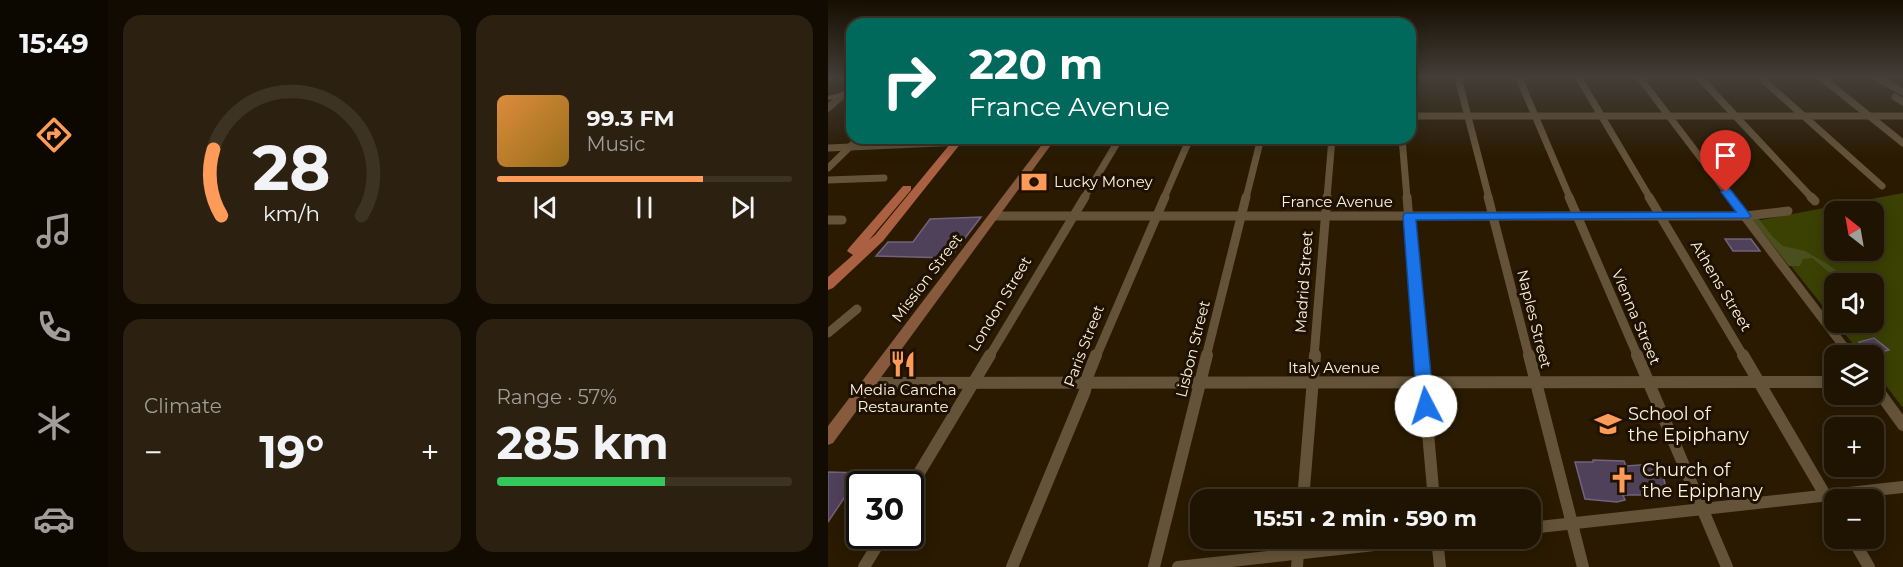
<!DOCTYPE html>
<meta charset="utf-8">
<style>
body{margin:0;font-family:Montserrat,sans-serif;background:#2c2110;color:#f1f3f6;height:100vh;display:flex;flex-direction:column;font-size:22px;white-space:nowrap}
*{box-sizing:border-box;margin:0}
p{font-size:20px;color:#a19e99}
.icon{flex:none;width:33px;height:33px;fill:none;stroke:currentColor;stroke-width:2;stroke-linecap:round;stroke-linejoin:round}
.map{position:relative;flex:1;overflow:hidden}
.drawer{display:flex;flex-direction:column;gap:15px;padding:15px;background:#110b01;width:720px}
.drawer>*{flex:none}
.banner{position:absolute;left:18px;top:18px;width:570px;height:126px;border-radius:18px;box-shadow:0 3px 15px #0003,0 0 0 2px #3c3323;background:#00695c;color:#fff;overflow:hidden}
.needle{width:39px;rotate:329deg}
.buttons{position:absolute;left:996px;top:201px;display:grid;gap:12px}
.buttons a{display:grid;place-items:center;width:60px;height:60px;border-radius:12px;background:#1f1401;box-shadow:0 3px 15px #0003,0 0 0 2px #3c3323;font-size:30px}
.speed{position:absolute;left:18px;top:471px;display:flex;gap:12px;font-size:30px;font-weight:700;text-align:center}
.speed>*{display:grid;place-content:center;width:78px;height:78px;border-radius:50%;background:#1f1401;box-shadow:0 3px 15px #0003,0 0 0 2px #3c3323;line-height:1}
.speed .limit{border:3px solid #111;border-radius:9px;background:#fff;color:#111}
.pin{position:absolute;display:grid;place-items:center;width:51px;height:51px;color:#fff;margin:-62px -26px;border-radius:50% 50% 50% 0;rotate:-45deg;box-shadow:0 0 6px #0007}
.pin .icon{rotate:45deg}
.me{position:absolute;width:66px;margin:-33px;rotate:355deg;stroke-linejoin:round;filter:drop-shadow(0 0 4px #0008)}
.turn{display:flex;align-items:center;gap:21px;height:126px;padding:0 24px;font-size:27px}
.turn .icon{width:78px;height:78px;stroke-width:2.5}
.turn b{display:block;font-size:42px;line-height:51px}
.big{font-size:45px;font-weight:700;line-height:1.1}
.drawer .card{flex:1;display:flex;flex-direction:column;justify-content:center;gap:9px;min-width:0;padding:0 21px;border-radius:18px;background:#2c2110}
.drawer .dial{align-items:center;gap:0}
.dial svg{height:156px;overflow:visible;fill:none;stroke:#3c3323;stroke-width:7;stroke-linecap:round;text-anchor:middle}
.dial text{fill:#f1f3f6;stroke:none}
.song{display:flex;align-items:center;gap:18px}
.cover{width:72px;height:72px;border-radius:9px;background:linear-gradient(135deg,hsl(30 70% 55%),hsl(40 70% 35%))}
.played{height:6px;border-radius:3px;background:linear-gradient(90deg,#fe9b58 70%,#3c3323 70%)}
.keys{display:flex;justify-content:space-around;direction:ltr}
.heat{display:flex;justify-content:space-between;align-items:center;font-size:33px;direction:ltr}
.charge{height:9px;border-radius:4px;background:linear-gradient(90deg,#34c759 57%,#3c3323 0)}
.drawer .tiles{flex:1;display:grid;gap:15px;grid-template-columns:repeat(2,1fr)}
.trip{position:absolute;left:362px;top:489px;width:351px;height:60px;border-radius:18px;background:#1f1401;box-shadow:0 3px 15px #0003,0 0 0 2px #3c3323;font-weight:700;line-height:60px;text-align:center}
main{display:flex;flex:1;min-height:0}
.dock{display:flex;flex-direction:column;width:108px;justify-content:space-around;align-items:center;background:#0c0800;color:#a19e99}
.dock .icon{width:42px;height:42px}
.dock .selected{color:#fe9b58}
.dock b{font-size:27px;color:#f1f3f6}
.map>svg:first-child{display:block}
</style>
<main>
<nav class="dock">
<b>15:49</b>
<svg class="icon selected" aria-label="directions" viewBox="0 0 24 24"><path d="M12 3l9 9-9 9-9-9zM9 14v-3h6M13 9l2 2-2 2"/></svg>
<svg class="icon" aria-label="music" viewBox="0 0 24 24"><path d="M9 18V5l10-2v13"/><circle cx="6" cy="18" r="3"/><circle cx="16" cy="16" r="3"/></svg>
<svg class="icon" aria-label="phone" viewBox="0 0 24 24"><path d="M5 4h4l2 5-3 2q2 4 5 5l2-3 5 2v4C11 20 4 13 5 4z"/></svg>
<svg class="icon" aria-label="climate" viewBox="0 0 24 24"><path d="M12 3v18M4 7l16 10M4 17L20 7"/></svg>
<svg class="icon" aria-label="car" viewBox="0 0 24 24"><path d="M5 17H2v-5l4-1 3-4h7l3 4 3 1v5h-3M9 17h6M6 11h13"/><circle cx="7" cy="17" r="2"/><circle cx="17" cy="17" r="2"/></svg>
</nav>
<section class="drawer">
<div class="tiles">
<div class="card dial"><svg viewBox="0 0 100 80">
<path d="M14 69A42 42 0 1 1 86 69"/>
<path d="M14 69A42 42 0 0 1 10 35" stroke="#fe9b58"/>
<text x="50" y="56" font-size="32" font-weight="700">28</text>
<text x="50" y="72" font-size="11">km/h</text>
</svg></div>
<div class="card">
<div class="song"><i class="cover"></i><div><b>99.3 FM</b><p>Music</p></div></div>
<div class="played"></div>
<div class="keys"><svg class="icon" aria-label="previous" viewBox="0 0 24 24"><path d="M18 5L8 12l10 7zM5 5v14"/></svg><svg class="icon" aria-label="pause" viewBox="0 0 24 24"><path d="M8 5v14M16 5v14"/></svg><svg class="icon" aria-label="next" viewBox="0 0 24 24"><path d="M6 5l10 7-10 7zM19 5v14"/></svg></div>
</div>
<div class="card"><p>Climate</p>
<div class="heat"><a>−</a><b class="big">19°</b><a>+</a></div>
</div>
<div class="card"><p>Range · 57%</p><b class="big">285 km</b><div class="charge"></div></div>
</div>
</section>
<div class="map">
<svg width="1075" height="567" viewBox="0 0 1075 567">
<rect width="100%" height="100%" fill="#291a01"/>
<!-- green -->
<path fill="#3b4102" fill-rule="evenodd" d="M1075,193V408L1046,370V356L1034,355L1008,323L1046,322V284H1006V320L927,221ZM1006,212H1046V250H1006Z"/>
<!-- forest -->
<polygon fill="#494f1d" points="924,219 931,219 944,236 955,246 977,251 1001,265 1024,283 1014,283 984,258 975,259 972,266 961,266"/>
<!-- building -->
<g fill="#50415a" stroke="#72627d" stroke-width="1.5">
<polygon points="153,217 122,258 48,256 60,242 85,242 102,219"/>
<polygon points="897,239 923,239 932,251 905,251"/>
<polygon points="1046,338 1061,350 1042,355 1034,347 1037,347 1031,342"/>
<polygon points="765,460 796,461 798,466 826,464 834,472 840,495 795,495 797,500 789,502 757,499 747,462 765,462"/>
<polygon points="0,472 33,473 0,522"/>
</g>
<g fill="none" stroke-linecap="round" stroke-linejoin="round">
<!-- street-far2 -->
<g stroke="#645338" stroke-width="7">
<polyline points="630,78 661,198"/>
<polyline points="691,78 742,198"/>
<polyline points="751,78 822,198"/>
<polyline points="812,78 903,198"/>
<polyline points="872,78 984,198"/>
<polyline points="933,78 1054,186"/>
<polyline points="994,78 1075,143"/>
<polyline points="1049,78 1075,92"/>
<polyline points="1067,97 1075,102"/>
<polyline points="0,108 16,94"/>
<polyline points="582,116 1075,116"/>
<polyline points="574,138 579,198"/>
<polyline points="0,148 224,138"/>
<polyline points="0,168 31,138"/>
<polyline points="0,180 56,178"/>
<polyline points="256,198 292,138"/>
<polyline points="336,198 362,138"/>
<polyline points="418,198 433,138"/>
<polyline points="499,198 504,138"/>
</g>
<!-- street-far1 -->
<g stroke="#645338" stroke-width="9">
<polyline points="579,197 593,357"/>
<polyline points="660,197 701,357"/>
<polyline points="741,197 810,357"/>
<polyline points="821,197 916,357"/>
<polyline points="902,197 1023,356"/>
<polyline points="983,197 987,201"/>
<polyline points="166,216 917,216 960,211"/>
<polyline points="0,220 14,220"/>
<polyline points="0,333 29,309"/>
<polyline points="161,357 257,197"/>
<polyline points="268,357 337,197"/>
<polyline points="378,357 418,197"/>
<polyline points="486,357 499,197"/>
</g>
<!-- street -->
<g stroke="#645338" stroke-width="12">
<polyline points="593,355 606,500"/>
<polyline points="701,355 755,567"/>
<polyline points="809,355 899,567"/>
<polyline points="915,355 1006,510"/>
<polyline points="41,383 1006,382"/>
<polyline points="1046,385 1075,425"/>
<polyline points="82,488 162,355"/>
<polyline points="475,500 487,355"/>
<polyline points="702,528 1075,487"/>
<polyline points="1024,538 1041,567"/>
<polyline points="36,567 55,536"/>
<polyline points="184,567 257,391 260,375 268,355"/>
<polyline points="326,567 379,355"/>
<polyline points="350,567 609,538 612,567"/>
<polyline points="469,567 471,538"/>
</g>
<!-- secondary -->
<g fill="#87593d" fill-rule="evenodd">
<polygon points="24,90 24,94 0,100 0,96"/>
<polygon points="219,138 228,138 5,443 0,445 0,426"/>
</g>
<!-- primary -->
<polygon fill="#ab6042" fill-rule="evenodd" points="127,138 137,138 55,241 5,288 0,290 0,277 25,255 19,251 21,248 75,186 83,186 83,190 41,240 47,235"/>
</g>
<!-- sky -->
<linearGradient id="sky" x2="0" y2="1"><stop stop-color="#170e01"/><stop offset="0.49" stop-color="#433e38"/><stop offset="1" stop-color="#433e38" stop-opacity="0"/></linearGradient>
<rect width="1075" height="158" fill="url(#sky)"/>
<!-- route -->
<polygon fill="#1a73e8" stroke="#114b97" stroke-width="1.5" points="898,188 902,189 923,216 921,218 588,220 606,406 604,411 598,413 592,411 589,406 575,216 577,213 908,212 893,192"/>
<!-- icons -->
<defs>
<g id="bank-bare" transform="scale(2.07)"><path d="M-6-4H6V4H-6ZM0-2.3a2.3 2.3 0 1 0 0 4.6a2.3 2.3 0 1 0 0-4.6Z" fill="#fe9b58" stroke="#1f1100" stroke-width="2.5" paint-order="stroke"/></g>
<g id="restaurant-bare" transform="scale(2.07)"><path d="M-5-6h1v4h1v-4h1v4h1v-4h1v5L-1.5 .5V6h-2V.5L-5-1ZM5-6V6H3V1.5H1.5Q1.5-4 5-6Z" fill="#fe9b58" stroke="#1f1100" stroke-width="2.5" paint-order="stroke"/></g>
<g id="school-bare" transform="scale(2.07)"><path d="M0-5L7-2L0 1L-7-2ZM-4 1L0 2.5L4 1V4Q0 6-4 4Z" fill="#fe9b58" stroke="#1f1100" stroke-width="2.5" paint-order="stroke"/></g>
<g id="church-bare" transform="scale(2.07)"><path d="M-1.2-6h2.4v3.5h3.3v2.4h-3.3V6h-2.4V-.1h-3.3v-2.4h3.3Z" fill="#fe9b58" stroke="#1f1100" stroke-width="2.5" paint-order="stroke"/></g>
</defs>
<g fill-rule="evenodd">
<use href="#bank-bare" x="206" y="182"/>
<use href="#restaurant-bare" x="75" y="364"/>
<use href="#school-bare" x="780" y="424"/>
<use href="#church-bare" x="794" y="480"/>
</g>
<g text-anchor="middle" stroke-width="6" stroke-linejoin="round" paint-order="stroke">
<!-- poi labels -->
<g font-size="15" fill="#fcf2e3" stroke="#1f1100" text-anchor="start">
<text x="226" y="187">Lucky Money</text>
<text x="75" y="395" text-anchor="middle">Media Cancha<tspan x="75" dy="17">Restaurante</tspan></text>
</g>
<!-- street labels -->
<g font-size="15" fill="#fcf2e3" stroke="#1f1100">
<text x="509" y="207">France Avenue</text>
<text transform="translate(99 278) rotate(-53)" y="5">Mission Street</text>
<text transform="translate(476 282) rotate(-86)" y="5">Madrid Street</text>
<text transform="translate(893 286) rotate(59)" y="5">Athens Street</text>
<text transform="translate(172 304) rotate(-59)" y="5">London Street</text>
<text transform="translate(808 317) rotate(67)" y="5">Vienna Street</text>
<text transform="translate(706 319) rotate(76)" y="5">Naples Street</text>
<text transform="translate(256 346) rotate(-69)" y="5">Paris Street</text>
<text transform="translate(365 349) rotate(-76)" y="5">Lisbon Street</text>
<text x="506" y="373">Italy Avenue</text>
</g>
<!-- near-poi labels -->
<g font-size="18" fill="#fcf2e3" stroke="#1f1100" text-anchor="start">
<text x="800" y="420">School of<tspan x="800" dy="21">the Epiphany</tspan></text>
<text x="814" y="476">Church of<tspan x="814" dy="21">the Epiphany</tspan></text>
</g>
</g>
</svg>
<div class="buttons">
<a><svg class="needle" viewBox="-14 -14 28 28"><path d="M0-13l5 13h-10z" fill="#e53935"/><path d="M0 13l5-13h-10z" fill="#a19e99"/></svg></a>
<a><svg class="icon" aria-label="sound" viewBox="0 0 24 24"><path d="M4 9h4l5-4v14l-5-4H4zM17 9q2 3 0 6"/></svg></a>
<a><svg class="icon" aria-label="layers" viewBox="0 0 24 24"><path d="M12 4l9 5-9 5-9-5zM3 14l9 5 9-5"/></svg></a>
<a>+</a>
<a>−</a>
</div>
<div class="speed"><div class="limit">30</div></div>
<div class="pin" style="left:898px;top:192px;background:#d93025"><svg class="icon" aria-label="arrive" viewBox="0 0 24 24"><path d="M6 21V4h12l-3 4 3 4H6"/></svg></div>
<svg class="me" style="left:598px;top:406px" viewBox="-20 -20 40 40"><circle r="19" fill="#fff"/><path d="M0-13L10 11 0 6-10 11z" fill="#1a73e8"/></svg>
<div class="trip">15:51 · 2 min · 590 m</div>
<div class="banner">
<div class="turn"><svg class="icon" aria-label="right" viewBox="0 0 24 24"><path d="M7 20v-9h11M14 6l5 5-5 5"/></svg><div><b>220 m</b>France Avenue</div></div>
</div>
</div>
</main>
